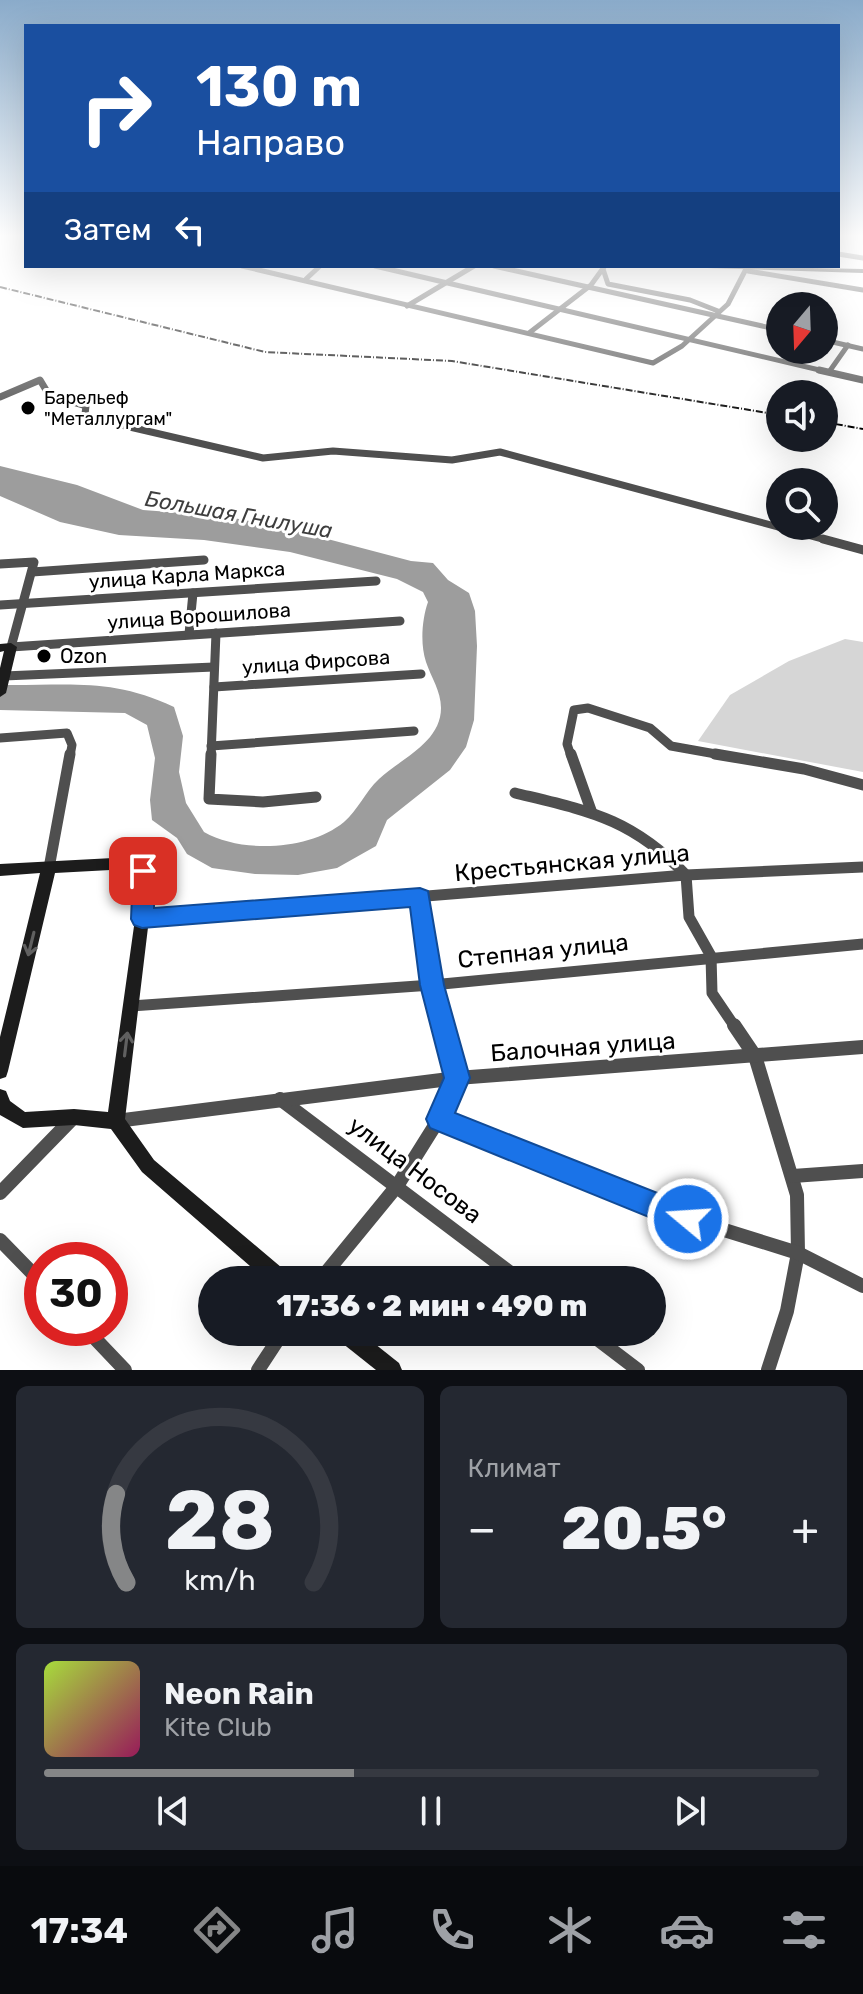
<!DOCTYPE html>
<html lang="ru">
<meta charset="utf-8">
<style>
body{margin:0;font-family:Rubik,sans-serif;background:#242831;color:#f1f3f6;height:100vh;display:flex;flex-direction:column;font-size:30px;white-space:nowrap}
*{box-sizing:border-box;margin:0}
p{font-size:26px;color:#9ea1a6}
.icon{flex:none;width:44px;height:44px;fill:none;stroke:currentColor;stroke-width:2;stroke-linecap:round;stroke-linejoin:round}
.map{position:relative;height:1370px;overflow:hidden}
.drawer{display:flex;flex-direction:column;gap:16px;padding:16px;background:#0d0f14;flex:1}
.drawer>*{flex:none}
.hud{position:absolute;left:24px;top:24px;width:816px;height:244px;border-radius:0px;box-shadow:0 8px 32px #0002;background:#1a4fa0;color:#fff;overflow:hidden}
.needle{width:52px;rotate:199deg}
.buttons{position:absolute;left:766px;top:292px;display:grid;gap:16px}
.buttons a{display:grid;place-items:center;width:72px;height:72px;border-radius:50%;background:#171b24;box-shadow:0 8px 32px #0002;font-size:40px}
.speed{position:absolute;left:24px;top:1242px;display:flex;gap:16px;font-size:40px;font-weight:700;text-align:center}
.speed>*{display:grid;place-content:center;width:104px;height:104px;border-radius:50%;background:#171b24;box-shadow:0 8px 32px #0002;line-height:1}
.speed .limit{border:12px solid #d22;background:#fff;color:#111}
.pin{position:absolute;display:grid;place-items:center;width:68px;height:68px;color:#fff;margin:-34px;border-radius:16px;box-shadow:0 4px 12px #0006}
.me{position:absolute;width:88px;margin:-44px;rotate:288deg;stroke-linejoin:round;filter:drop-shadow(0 0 6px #0008)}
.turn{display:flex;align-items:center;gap:28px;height:168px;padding:0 40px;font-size:36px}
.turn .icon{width:104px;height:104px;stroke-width:2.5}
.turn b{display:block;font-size:56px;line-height:68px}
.then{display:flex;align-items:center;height:76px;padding:0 40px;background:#0003;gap:16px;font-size:30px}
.big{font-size:60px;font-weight:800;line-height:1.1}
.drawer .tile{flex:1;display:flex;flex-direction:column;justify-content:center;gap:12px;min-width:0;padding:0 28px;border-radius:12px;background:#242831}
.drawer .dial{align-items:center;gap:0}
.dial svg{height:208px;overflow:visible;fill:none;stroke:#363941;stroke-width:7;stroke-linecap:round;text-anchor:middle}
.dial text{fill:#f1f3f6;stroke:none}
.song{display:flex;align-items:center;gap:24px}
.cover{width:96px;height:96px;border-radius:12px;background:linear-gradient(135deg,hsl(80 70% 55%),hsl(330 70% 35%))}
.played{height:8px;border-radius:4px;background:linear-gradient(90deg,#858687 40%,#363941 40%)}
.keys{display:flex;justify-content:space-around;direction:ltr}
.heat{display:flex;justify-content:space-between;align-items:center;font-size:44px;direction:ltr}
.drawer .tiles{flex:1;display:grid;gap:16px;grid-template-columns:1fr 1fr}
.tile:last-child{grid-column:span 2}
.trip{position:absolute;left:198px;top:1266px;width:468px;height:80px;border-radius:40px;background:#171b24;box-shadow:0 8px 32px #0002;font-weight:800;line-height:80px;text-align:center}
.tabs{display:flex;height:128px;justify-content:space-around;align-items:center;background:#090b0e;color:#9ea1a6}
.tabs .icon{width:56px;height:56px}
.tabs .selected{color:#858687}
.tabs b{font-size:36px;color:#f1f3f6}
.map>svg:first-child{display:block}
</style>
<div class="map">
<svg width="863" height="1370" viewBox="0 0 863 1370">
<rect width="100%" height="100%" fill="#fff"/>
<!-- green -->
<polygon fill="#d6d6d6" points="845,639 863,642 863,772 698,741 730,695 789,661"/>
<!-- water -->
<path fill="#9d9d9d" d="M0,466L77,485L143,510L223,516L282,527L411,561L433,563L448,580L469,593L475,611L477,646L474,720L466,747L450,770L387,820L376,846L337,868L298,875L255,874L212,868L187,854L177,838L152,820L150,800L155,758L147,725L125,713L0,710V685C67,686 111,677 174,707L183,736L179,772L186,803L204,832C243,854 310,850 344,822C358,810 365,792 379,779C400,759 441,743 441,708C441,691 431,677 426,662C420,644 422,619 428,602L423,592L397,579L290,552L204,540L119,535L60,522L0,496Z"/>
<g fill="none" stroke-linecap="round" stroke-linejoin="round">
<!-- minor-far4 -->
<g stroke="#4f4f4f" stroke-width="5">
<polyline points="838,254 863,258"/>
<polyline points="242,266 653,363 682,346 728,304 747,267"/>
<polyline points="375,266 828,372"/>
<polyline points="494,266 780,330"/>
<polyline points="603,269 608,284 690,300 718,311"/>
<polyline points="748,271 863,290"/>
<polyline points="306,279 320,266"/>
<polyline points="407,306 474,266"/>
<polyline points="529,333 591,285 604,267"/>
<polyline points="824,340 863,349"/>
<polyline points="829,372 848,345"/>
</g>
<!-- minor-far3 -->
<g stroke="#4f4f4f" stroke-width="7">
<polyline points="819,370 863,380"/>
<polyline points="0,397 40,380 49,395 86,406 85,414 91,418 263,458 333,451 452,460 500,452 830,541"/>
</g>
<!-- minor-far2 -->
<g stroke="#4f4f4f" stroke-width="9">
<polyline points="823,539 863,550"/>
<polyline points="0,564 34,562 11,647 400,621"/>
<polyline points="32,572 204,560"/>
<polyline points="0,605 376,581"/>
<polyline points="189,634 193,593"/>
<polyline points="4,676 214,667"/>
<polyline points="214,687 421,674"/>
<polyline points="0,738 67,733 72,745 70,756"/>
<polyline points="211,746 414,731"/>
<polyline points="211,756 216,633"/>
<polyline points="571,756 567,744 574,710 588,708 650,728 671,746 727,756"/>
</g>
<!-- minor-far1 -->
<g stroke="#4f4f4f" stroke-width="11">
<polyline points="211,754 209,799 263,802 316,797"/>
<polyline points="571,754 592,813"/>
<polyline points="715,754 804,769 863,785"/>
<path d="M515,793C589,811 631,818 686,875L689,917L711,956L712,993L735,1027"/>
<polyline points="49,868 70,754"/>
<polyline points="420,897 432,985 443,1027"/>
<polyline points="142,919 686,875 863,867"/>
<polyline points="131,1006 432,985 863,944"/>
</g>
<!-- minor -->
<g stroke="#4f4f4f" stroke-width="14">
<polyline points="734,1025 755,1056 797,1195 798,1253 787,1311 768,1370"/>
<polyline points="280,1099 520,1280"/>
<polyline points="439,1119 660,1210 798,1253 863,1286"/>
<polyline points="116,1121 457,1078 863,1047"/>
<polyline points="793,1176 863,1171"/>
<polyline points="0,1193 73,1118"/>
<polyline points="0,1240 42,1283"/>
<polyline points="320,1280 397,1186 439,1119 457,1078 443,1025"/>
<polyline points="85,1328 125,1370"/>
<polyline points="588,1332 638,1370"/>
<polyline points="258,1370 283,1332"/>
</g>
<!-- secondary -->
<g fill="#1c1c1c" fill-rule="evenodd">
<polygon points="704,266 863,269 863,273 707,268"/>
<polygon points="11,643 17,647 6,693 0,697 0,668 4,651 0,652 0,644"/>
<polygon points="132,857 148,867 150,871 149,919 125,1119 154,1160 288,1273 291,1280 266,1280 142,1172 111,1129 74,1125 23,1128 0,1115 0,1089 6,1091 10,1101 25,1112 74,1109 108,1112 135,919 136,873 129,869 55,873 8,1071 6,1077 0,1079 0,1037 40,873 0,876 0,864"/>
<polygon points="334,1332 360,1332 399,1363 402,1370 376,1370 337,1339"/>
</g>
<!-- rail -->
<g stroke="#000" stroke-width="2" stroke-dasharray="7 2 1 2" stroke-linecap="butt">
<polyline points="0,287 265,352 452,361 780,415"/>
<polyline points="824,422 863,429"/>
</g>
</g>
<!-- one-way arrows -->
<defs><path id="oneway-shaft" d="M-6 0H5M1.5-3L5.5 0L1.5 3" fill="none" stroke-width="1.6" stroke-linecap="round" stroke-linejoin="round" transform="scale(2)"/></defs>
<g stroke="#606060">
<use href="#oneway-shaft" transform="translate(31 944) rotate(104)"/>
<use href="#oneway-shaft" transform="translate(126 1044) rotate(-83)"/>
</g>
<!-- sky -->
<linearGradient id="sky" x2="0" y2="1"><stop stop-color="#8aabca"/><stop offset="0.55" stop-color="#fff"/><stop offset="1" stop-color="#fff" stop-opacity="0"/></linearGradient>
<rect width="863" height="429" fill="url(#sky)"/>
<!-- route -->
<polygon fill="#1a73e8" stroke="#114b97" stroke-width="2" points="143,863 154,871 154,908 420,888 428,891 444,985 470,1078 455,1113 698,1209 702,1219 698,1229 688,1233 430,1128 426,1119 444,1078 420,985 410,907 142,928 134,925 131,919 133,871"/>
<!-- markers -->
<g fill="#000" stroke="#fff" stroke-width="3">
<circle cx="28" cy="408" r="8"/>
<circle cx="44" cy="656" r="8"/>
</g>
<g text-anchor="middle" stroke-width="6" stroke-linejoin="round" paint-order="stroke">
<!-- far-poi labels -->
<g font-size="18" fill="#000" stroke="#fff" text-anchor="start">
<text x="44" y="404">Барельеф<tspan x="44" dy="21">"Металлургам"</tspan></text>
</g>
<!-- street labels -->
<g font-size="20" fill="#000" stroke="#fff">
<text transform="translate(187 575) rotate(-4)" y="7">улица Карла Маркса</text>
<text transform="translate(199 616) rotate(-4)" y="7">улица Ворошилова</text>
<text transform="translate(316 662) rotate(-4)" y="7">улица Фирсова</text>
</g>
<!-- poi labels -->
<g font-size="20" fill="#000" stroke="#fff" text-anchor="start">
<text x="60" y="663">Ozon</text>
</g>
<!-- water labels -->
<g font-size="22" font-style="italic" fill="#3e3e3e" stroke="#fff">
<text transform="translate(239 514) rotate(10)" y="8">Большая Гнилуша</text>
</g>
<!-- near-street labels -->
<g font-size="24" fill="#000" stroke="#fff">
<text transform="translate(572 863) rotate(-5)" y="8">Крестьянская улица</text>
<text transform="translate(543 951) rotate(-6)" y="8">Степная улица</text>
<text transform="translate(583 1047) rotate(-4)" y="8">Балочная улица</text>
<text transform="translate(415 1170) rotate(37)" y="8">улица Носова</text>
</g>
</g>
</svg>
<div class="buttons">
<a><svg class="needle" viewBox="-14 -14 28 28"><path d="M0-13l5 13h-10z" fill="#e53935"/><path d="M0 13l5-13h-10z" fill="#9ea1a6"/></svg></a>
<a><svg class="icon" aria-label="sound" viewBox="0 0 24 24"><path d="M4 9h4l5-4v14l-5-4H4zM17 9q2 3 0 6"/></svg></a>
<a><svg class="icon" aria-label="search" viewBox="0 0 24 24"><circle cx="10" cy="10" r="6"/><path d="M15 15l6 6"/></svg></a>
</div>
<div class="speed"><div class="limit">30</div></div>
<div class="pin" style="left:143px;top:871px;background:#d93025"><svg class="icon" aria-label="arrive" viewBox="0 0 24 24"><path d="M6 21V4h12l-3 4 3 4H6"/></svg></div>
<svg class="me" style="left:688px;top:1219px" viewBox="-20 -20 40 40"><circle r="17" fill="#1a73e8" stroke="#fff" stroke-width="3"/><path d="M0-11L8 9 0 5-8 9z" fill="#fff"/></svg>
<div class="trip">17:36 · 2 мин · 490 m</div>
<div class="hud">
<div class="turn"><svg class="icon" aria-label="right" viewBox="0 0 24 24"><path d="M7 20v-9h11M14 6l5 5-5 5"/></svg><div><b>130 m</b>Направо</div></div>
<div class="then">Затем<svg class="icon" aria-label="left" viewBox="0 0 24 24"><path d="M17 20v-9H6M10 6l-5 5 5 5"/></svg></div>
</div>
</div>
<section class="drawer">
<div class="tiles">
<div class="tile dial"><svg viewBox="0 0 100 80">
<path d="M14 69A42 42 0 1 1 86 69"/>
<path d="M14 69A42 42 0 0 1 10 35" stroke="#858687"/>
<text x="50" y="56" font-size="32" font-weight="700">28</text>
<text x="50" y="72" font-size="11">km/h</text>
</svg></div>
<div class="tile"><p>Климат</p>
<div class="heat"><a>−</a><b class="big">20.5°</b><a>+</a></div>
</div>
<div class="tile">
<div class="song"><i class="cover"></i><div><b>Neon Rain</b><p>Kite Club</p></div></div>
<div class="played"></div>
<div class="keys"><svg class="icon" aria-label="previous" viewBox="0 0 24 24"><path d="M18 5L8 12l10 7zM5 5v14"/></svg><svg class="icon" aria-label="pause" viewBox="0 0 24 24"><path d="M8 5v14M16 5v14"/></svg><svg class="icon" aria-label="next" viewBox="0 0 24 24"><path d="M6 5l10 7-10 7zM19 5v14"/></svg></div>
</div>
</div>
</section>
<nav class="tabs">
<b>17:34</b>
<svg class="icon selected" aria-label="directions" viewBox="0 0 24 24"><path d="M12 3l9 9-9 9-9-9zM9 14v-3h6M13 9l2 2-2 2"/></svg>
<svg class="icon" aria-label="music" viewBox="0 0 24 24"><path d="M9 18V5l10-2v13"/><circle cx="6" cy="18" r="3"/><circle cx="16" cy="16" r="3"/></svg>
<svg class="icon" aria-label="phone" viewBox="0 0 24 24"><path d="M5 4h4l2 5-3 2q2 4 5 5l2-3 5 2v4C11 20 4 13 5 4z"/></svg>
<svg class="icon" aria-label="climate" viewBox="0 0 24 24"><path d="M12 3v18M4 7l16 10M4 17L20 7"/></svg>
<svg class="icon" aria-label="car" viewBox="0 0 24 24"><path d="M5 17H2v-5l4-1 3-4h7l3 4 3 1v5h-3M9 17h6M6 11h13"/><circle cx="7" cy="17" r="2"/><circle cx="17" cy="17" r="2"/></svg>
<svg class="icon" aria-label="filters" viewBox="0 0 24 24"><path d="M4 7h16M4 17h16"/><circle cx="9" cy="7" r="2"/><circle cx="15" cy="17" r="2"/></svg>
</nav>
